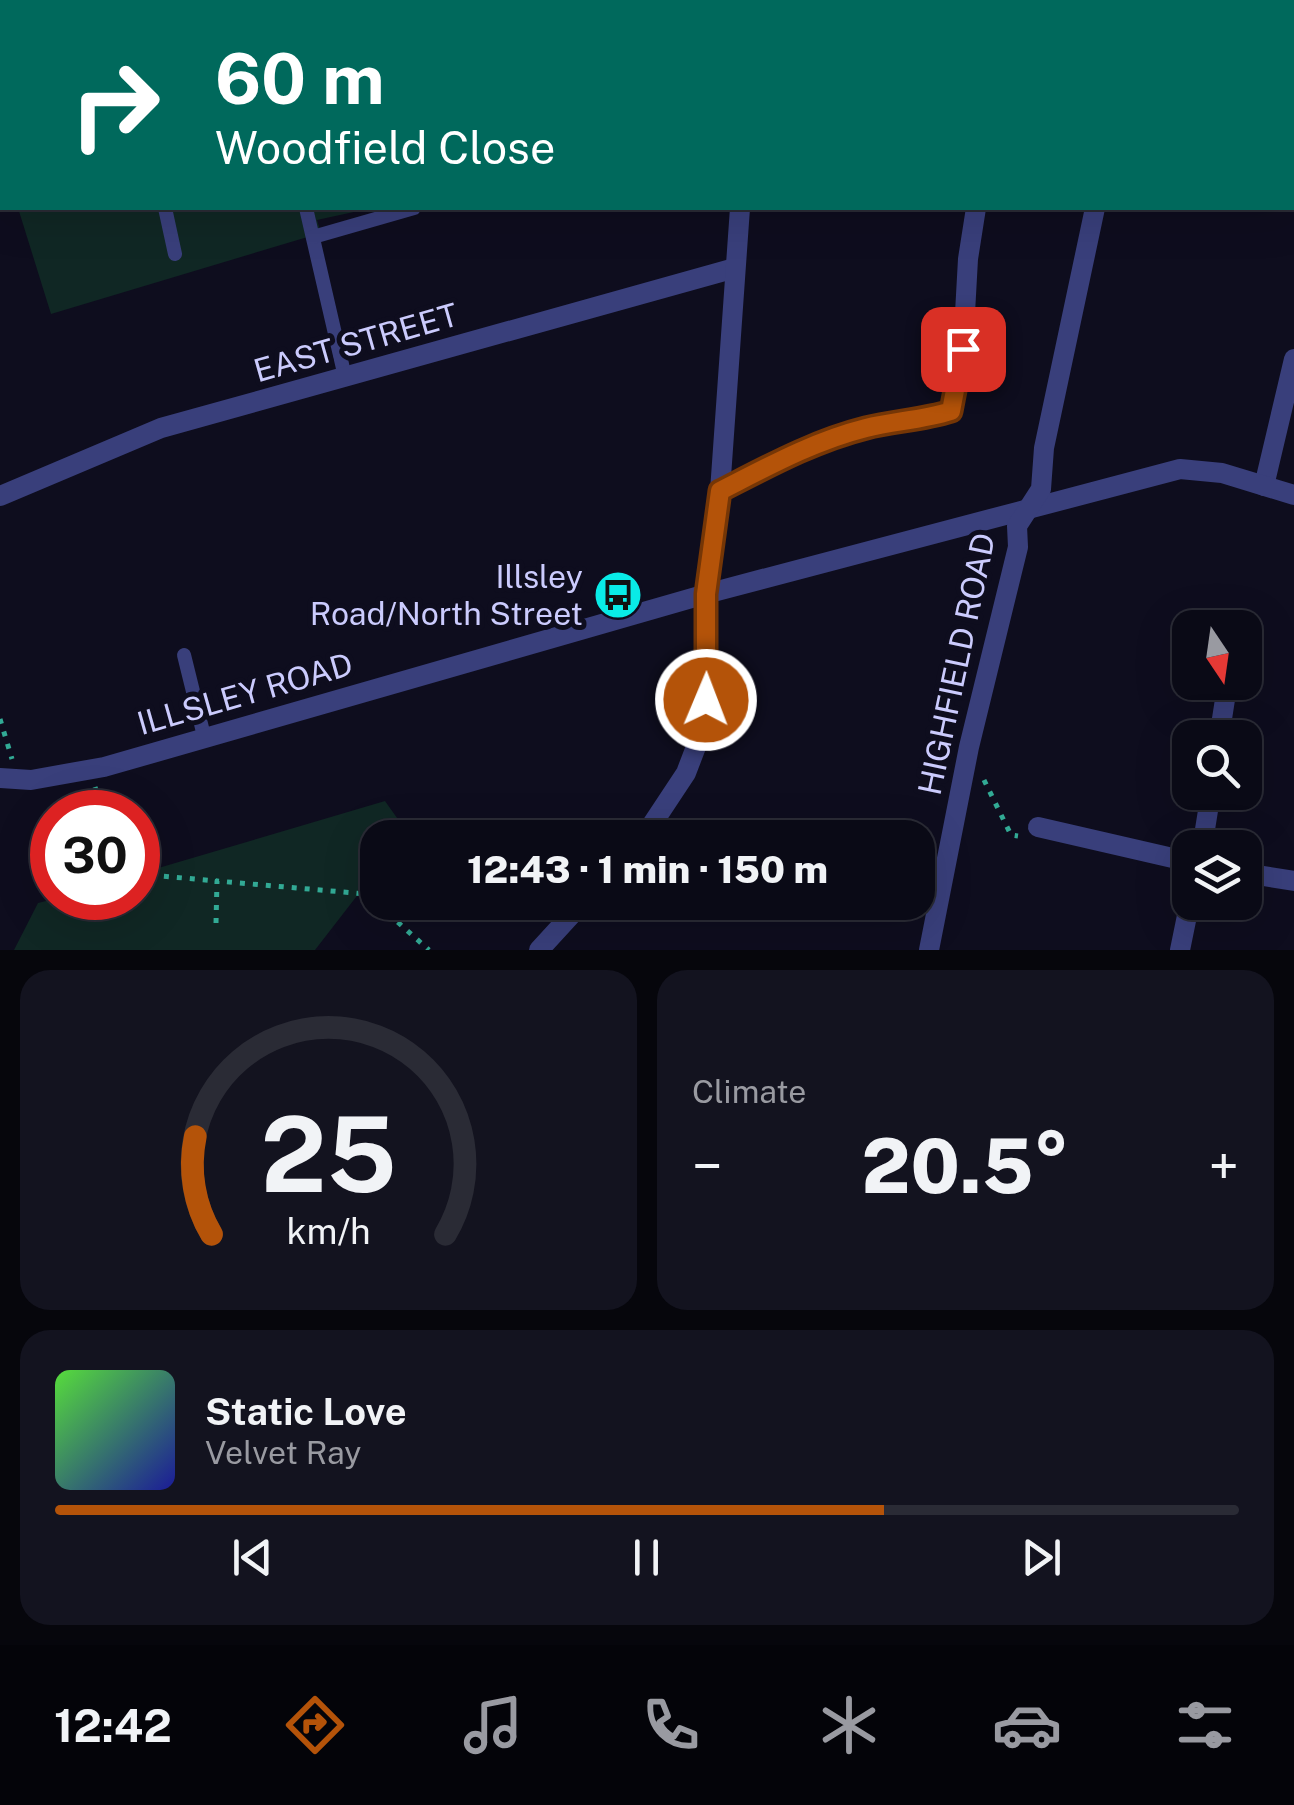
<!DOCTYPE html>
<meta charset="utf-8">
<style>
body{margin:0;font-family:"Public Sans",sans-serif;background:#13131f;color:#f1f3f6;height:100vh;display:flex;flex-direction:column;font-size:38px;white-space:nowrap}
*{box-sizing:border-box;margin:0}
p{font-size:32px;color:#999aa1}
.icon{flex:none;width:55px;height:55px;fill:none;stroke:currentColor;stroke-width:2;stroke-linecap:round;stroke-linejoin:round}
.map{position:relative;height:950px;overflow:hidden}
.details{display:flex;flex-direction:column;gap:20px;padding:20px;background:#06060c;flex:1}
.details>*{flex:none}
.top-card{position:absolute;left:0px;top:0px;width:1295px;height:210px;box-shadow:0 10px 40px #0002,0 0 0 2px #2a2b35;background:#00695c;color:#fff;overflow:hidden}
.needle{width:65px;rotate:167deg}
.fabs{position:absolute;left:1172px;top:610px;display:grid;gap:20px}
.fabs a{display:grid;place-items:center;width:90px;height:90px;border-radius:20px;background:#0a0a16;box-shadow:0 10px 40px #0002,0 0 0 2px #2a2b35;font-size:50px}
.speed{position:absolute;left:30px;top:790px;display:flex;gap:20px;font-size:50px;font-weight:700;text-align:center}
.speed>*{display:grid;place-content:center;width:130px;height:130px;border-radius:50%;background:#0a0a16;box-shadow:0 10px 40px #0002,0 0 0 2px #2a2b35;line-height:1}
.speed .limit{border:15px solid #d22;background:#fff;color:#111}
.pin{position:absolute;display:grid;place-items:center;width:85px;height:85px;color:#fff;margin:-42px;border-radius:20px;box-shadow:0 5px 15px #0006}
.me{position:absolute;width:110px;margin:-55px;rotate:1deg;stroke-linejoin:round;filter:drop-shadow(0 0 8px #0008)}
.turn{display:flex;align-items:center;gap:35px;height:210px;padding:0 50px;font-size:45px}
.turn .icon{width:130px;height:130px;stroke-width:2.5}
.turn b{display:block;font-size:70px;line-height:85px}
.big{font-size:75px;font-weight:800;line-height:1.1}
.details .widget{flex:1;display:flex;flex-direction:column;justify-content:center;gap:15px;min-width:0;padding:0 35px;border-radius:30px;background:#13131f}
.details .dial{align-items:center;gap:0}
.dial svg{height:260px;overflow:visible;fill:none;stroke:#2a2b35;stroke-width:7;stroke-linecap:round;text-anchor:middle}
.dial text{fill:#f1f3f6;stroke:none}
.song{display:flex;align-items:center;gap:30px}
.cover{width:120px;height:120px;border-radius:15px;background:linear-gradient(135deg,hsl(110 70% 55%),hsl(240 70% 35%))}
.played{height:10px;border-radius:5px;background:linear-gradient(90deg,#b45309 70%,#2a2b35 70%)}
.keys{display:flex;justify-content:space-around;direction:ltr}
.heat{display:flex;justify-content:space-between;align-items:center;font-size:55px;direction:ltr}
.details .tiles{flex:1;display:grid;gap:20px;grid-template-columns:1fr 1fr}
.widget:last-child{grid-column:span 2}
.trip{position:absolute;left:360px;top:820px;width:575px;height:100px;border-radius:30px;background:#0a0a16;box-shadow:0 10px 40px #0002,0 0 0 2px #2a2b35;font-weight:800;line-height:100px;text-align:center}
.dock{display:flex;height:160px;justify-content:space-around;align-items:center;background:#040409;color:#999aa1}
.dock .icon{width:70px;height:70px}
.dock .selected{color:#b45309}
.dock b{font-size:45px;color:#f1f3f6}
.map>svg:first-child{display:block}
</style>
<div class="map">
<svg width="1294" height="950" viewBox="0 0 1294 950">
<rect width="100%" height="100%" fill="#0e0d1e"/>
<!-- green -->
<g fill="#102724">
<polygon points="0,0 593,0 2,2 2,134"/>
<polygon points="18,208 372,208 317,220 321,233 51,314"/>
<polygon points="385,801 407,832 403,837 378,838 377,870 315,950 14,950 38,903 58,898 138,898 138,874"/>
</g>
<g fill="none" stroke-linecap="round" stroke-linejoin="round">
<!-- path -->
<g stroke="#32aa95" stroke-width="5" stroke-dasharray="5 8" stroke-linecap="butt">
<polyline points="0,719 12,759"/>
<polyline points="984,780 1011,835 1018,836"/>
<polyline points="95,787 103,812"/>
<polyline points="138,874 217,881"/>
<polyline points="216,923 217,881 366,894 429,950"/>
</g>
<!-- lane -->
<g stroke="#393f7b" stroke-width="14">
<polyline points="117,0 117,2"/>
<polyline points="266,0 266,2"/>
<polyline points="947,2 947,0"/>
<polyline points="165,208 175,254"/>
<polyline points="306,208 345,377"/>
<polyline points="313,237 414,208"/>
<polyline points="184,655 204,736"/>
</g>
<!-- street -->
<g stroke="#393f7b" stroke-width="20">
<polyline points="755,2 755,0"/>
<polyline points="1139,2 1140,0"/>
<polyline points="1264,486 1294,359"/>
<polyline points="720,491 804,449 865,428 951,411 963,349 968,259 976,208"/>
<polyline points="0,496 161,428 735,268"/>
<polyline points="1219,738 1226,693"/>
<polyline points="0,778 31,780 104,767 706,594 1180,469 1222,473 1294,495"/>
<polyline points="1038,827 1190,862"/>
<polyline points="643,838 686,773 699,739 706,700 706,594 720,491 740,208"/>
<polyline points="1202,848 1211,792"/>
<polyline points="1245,873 1294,881"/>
<polyline points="539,950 583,902"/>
<polyline points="929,950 969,747 1018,547 1017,526 1041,489 1044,448 1095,208"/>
<polyline points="1180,950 1190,901"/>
</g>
</g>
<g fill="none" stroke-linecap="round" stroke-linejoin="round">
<!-- route casing -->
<g stroke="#753606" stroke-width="25">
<path id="route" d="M706,700V594L720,491C767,467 814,441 866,428C894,421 923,420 951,411L963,349"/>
</g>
<!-- route -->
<use href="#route" stroke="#b45309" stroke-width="18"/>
</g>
<!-- icons -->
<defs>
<g id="bus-disc" transform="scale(2.5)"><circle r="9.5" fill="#09ebe7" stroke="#0e0d1e"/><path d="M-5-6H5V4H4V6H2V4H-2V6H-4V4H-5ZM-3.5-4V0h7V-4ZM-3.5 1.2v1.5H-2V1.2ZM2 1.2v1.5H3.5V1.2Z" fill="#111"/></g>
</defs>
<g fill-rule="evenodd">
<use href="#bus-disc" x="618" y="595"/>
</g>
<g text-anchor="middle" stroke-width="10" stroke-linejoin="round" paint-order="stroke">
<!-- street labels -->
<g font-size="32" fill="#cbcbfd" stroke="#0e0d1e">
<text transform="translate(356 343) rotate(-16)" y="11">EAST STREET</text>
<text transform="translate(957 664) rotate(-78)" y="11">HIGHFIELD ROAD</text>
<text transform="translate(245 694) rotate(-16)" y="11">ILLSLEY ROAD</text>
</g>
<!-- poi labels -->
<g font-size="32" fill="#cbcbfd" stroke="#0e0d1e" text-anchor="end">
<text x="583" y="588">Illsley<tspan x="583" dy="37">Road/North Street</tspan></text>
</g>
</g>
</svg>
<div class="fabs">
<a><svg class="needle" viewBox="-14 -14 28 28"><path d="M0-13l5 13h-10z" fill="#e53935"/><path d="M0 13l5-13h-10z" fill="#999aa1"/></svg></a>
<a><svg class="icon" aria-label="search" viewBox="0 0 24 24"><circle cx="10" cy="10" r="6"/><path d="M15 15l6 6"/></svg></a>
<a><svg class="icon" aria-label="layers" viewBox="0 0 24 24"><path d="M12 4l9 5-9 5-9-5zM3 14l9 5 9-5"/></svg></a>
</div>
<div class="speed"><div class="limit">30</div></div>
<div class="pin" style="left:963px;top:349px;background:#d93025"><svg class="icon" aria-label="arrive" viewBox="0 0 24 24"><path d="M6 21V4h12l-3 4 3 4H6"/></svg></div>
<svg class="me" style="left:706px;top:700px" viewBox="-20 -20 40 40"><circle r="17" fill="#b45309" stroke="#fff" stroke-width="3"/><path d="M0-11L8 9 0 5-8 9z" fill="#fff"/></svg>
<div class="trip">12:43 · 1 min · 150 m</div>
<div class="top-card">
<div class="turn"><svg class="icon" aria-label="right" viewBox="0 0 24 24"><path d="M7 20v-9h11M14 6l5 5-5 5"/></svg><div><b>60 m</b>Woodfield Close</div></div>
</div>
</div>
<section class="details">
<div class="tiles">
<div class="widget dial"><svg viewBox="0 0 100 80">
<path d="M14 69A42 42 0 1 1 86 69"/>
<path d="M14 69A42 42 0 0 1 9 39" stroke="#b45309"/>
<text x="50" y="56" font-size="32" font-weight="700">25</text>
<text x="50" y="72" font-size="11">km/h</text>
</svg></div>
<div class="widget"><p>Climate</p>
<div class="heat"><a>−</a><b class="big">20.5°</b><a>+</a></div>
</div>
<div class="widget">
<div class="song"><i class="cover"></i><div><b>Static Love</b><p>Velvet Ray</p></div></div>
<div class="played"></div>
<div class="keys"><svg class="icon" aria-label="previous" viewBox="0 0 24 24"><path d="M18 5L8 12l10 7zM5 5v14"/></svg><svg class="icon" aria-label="pause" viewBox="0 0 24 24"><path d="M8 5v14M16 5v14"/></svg><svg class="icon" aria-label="next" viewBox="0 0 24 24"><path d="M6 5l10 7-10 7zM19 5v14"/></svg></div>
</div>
</div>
</section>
<nav class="dock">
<b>12:42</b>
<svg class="icon selected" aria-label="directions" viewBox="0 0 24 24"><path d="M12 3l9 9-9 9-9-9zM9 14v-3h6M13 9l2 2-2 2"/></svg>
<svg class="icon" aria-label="music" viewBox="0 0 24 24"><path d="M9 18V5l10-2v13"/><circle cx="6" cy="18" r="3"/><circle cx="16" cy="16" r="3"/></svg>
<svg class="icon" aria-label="phone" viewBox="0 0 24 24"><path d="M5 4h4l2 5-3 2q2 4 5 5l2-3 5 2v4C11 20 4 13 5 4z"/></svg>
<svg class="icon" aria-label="climate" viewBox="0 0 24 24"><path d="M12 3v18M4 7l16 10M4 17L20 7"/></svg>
<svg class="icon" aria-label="car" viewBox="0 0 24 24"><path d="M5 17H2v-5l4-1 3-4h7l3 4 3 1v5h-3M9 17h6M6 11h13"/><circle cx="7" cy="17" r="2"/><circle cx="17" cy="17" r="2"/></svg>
<svg class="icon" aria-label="filters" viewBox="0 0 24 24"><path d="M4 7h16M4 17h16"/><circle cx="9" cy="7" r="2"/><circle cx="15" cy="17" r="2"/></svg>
</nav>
